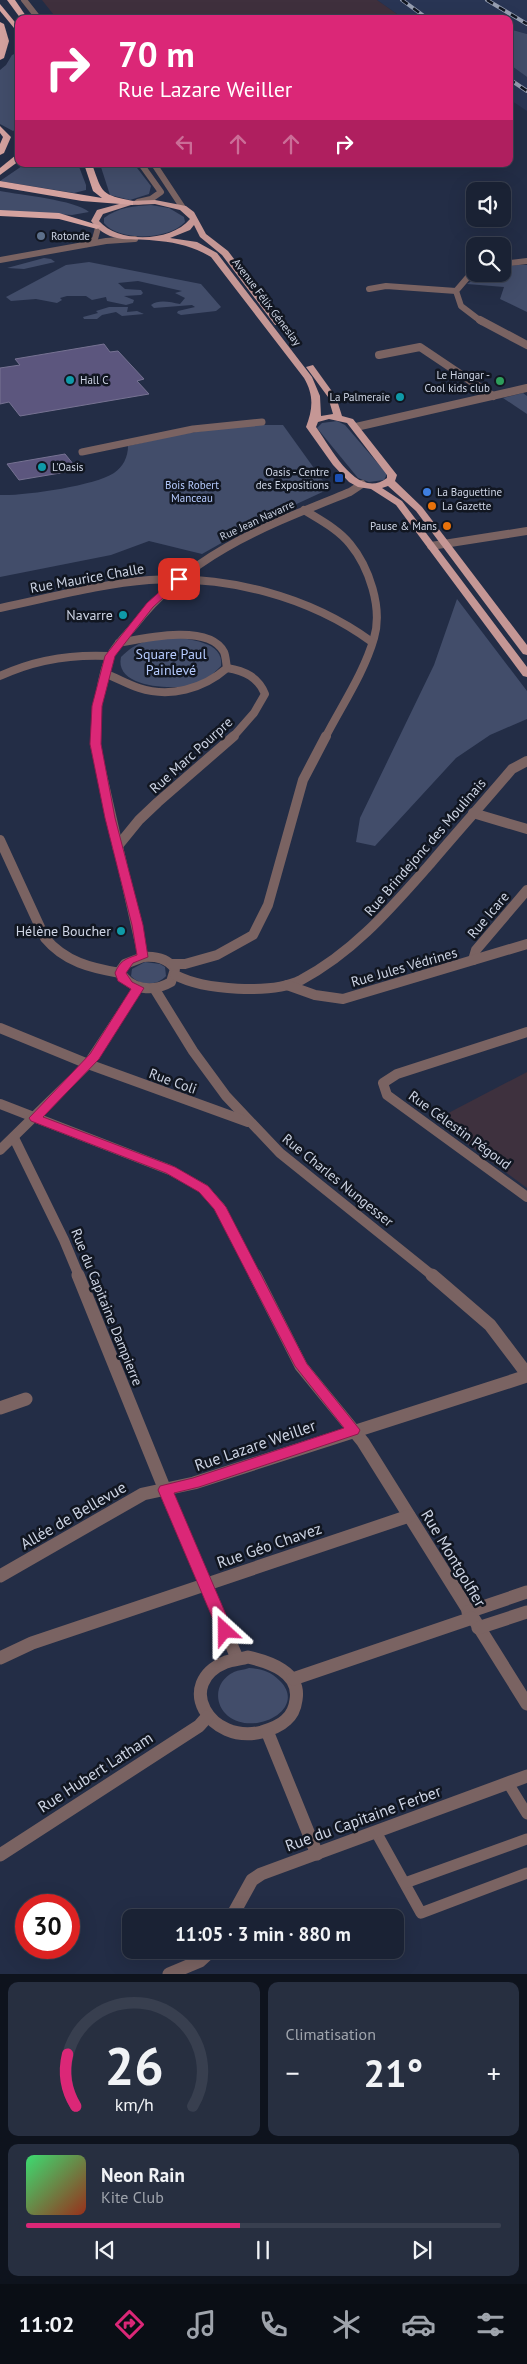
<!DOCTYPE html>
<html lang="fr">
<meta charset="utf-8">
<style>
body{margin:0;font-family:"PT Sans",sans-serif;background:#272f40;color:#f1f3f6;height:100vh;display:flex;flex-direction:column;font-size:19px;white-space:nowrap}
*{box-sizing:border-box;margin:0}
p{font-size:16px;color:#9fa4ac}
.icon{flex:none;width:28px;height:28px;fill:none;stroke:currentColor;stroke-width:2;stroke-linecap:round;stroke-linejoin:round}
.map{position:relative;height:1974px;overflow:hidden}
.details{display:flex;flex-direction:column;gap:8px;padding:8px;background:#0e131d;flex:1}
.details>*{flex:none}
.banner{position:absolute;left:15px;top:15px;width:498px;height:152px;border-radius:10px;box-shadow:0 5px 20px #0002,0 0 0 1px #383f4f;background:#db2777;color:#fff;overflow:hidden}
.controls{position:absolute;left:466px;top:182px;display:grid;gap:10px}
.controls a{display:grid;place-items:center;width:45px;height:45px;border-radius:10px;background:#1a2234;box-shadow:0 5px 20px #0002,0 0 0 1px #383f4f;font-size:25px}
.speed{position:absolute;left:15px;top:1894px;display:flex;gap:10px;font-size:25px;font-weight:700;text-align:center}
.speed>*{display:grid;place-content:center;width:65px;height:65px;border-radius:50%;background:#1a2234;box-shadow:0 5px 20px #0002,0 0 0 1px #383f4f;line-height:1}
.speed .limit{border:8px solid #d22;background:#fff;color:#111}
.pin{position:absolute;display:grid;place-items:center;width:42px;height:42px;color:#fff;margin:-21px;border-radius:10px;box-shadow:0 2px 8px #0006}
.me{position:absolute;width:55px;margin:-28px;rotate:336deg;stroke-linejoin:round;filter:drop-shadow(0 0 4px #0008)}
.turn{display:flex;align-items:center;gap:18px;height:105px;padding:0 20px;font-size:22px}
.turn .icon{width:65px;height:65px;stroke-width:2.5}
.turn b{display:block;font-size:35px;line-height:42px}
.lanes{display:flex;align-items:center;height:48px;padding:0 20px;background:#0003;justify-content:center;gap:25px;direction:ltr}
.lanes .off{opacity:.35}
.big{font-size:38px;font-weight:800;line-height:1.1}
.details .widget{flex:1;display:flex;flex-direction:column;justify-content:center;gap:8px;min-width:0;padding:0 18px;border-radius:10px;background:#272f40}
.details .dial{align-items:center;gap:0}
.dial svg{height:130px;overflow:visible;fill:none;stroke:#383f4f;stroke-width:7;stroke-linecap:round;text-anchor:middle}
.dial text{fill:#f1f3f6;stroke:none}
.song{display:flex;align-items:center;gap:15px}
.cover{width:60px;height:60px;border-radius:8px;background:linear-gradient(135deg,hsl(140 70% 55%),hsl(10 70% 35%))}
.played{height:5px;border-radius:2px;background:linear-gradient(90deg,#db2777 45%,#383f4f 45%)}
.keys{display:flex;justify-content:space-around;direction:ltr}
.heat{display:flex;justify-content:space-between;align-items:center;font-size:28px;direction:ltr}
.details .tiles{flex:1;display:grid;gap:8px;grid-template-columns:1fr 1fr}
.widget:last-child{grid-column:span 2}
.trip{position:absolute;left:122px;top:1909px;width:282px;height:50px;border-radius:10px;background:#1a2234;box-shadow:0 5px 20px #0002,0 0 0 1px #383f4f;font-weight:800;line-height:50px;text-align:center}
.tabs{display:flex;height:80px;justify-content:space-around;align-items:center;background:#0a0e15;color:#9fa4ac}
.tabs .icon{width:35px;height:35px}
.tabs .current{color:#db2777}
.tabs b{font-size:22px;color:#f1f3f6}
.map>svg:first-child{display:block}
</style>
<div class="map">
<svg width="527" height="1974" viewBox="0 0 527 1974">
<rect width="100%" height="100%" fill="#232d46"/>
<!-- built -->
<g fill="#293554">
<polygon points="377,0 527,0 527,34 509,29 509,19 404,19"/>
<polygon points="509,64 527,77 527,111 509,99"/>
</g>
<!-- industrial -->
<polygon fill="#3f303d" points="42,0 377,0 404,19 176,19 149,14 97,19 57,19"/>
<!-- education -->
<polygon fill="#3e313e" points="527,1072 527,1188 435,1120"/>
<!-- green -->
<g fill="#424d6a">
<polygon points="509,29 527,34 527,77 509,64"/>
<polygon points="19,52 19,121 16,129 13,131 0,124 0,70 6,65 12,55"/>
<polygon points="25,164 78,164 86,185 86,190 74,193 0,181"/>
<polygon points="100,164 134,164 151,186 149,194 130,200 110,195"/>
<path d="M0,191C21,195 75,200 89,212L72,215L0,211Z"/>
<path d="M151,205L169,208L184,217L185,222C169,240 119,242 104,223V218C119,207 134,206 151,205Z"/>
<polygon points="44,258 51,259 55,262 24,269 7,268"/>
<path d="M89,262L201,284L221,307L216,311L181,315L177,313L178,311L195,307L192,305L154,308L151,305C159,299 170,302 180,304L185,298L175,293L182,291L138,281L118,283L125,289L141,290L143,293L141,295L124,296L134,300L133,303L126,305L107,301L106,297L92,300L86,296H67L60,298L62,300L57,303L36,299L11,301L6,297L66,265Z"/>
<polygon points="518,265 527,265 527,312 500,299 504,287 467,284 482,274 502,274 503,267"/>
<polygon points="109,307 128,307 127,312 137,311 144,314 122,316 116,312 102,315 97,319 84,319 83,317 98,313 96,311"/>
<polygon points="523,393 527,396 527,414 503,398"/>
<polygon points="337,421 345,425 387,474 384,480 369,482 358,478 317,428 322,423"/>
<path d="M242,425H283L329,489L262,520L202,554L149,541L111,555L0,577V495C24,496 94,486 114,473C123,467 128,457 128,446L176,435Z"/>
<polygon points="457,599 527,691 527,719 490,735 456,758 375,846 356,842 360,818 434,665"/>
<path d="M170,637C187,639 225,641 221,666C212,675 205,682 193,685C173,690 114,688 121,657C137,641 148,640 170,637Z"/>
<path d="M145,962L160,964L165,967L166,976C157,986 140,986 131,976L132,969Z"/>
<path d="M249,1668C262,1669 270,1671 280,1681C308,1709 254,1737 228,1716C213,1703 215,1681 234,1672C238,1670 244,1670 249,1668Z"/>
</g>
<!-- building -->
<g fill="#5c567e" stroke="#767292">
<polygon points="104,344 110,352 118,351 144,379 137,381 149,394 20,416 9,402 0,404 0,368 20,365 15,359"/>
<polygon points="65,454 78,470 19,480 7,464"/>
</g>
<g fill="none" stroke-linecap="round" stroke-linejoin="round">
<!-- pedestrian-far1 -->
<polyline stroke="#7a6362" stroke-width="7" points="82,452 193,429 262,422"/>
<!-- pedestrian -->
<g stroke="#7a6362" stroke-width="11">
<polyline points="508,1783 527,1814"/>
<polyline points="376,1832 421,1913 527,1873"/>
<polyline points="405,1883 527,1839"/>
</g>
<!-- minor-far3 -->
<g stroke="#7a6362" stroke-width="6">
<polyline points="24,0 39,19"/>
<polyline points="154,164 183,208"/>
<polyline points="138,202 151,199 161,192 141,164"/>
<polyline points="87,244 95,239 98,228"/>
<polyline points="0,260 106,241 135,239"/>
<polyline points="502,264 527,261"/>
<polyline points="475,274 468,277 456,291 461,306 482,322"/>
<polyline points="369,289 386,286 456,291"/>
</g>
<!-- minor-far2 -->
<g stroke="#7a6362" stroke-width="8">
<polyline points="480,320 527,345"/>
<polyline points="379,355 420,347 493,396"/>
<polyline points="356,427 527,388"/>
<path d="M304,510C320,520 338,529 350,544C369,567 383,608 374,638C364,673 342,705 325,738"/>
<polyline points="431,546 527,531"/>
<path d="M0,608C49,598 99,584 149,580C227,575 309,596 372,642"/>
<path d="M227,668C245,671 258,677 265,694L254,713L232,738"/>
<path d="M106,674C117,678 127,684 139,688C170,698 203,689 227,668C226,663 226,657 224,652C209,623 144,638 119,643"/>
<path d="M0,676C36,659 71,654 110,656"/>
<path d="M95,738C97,715 100,675 110,656C116,645 126,635 134,626C190,553 268,525 350,492L362,484"/>
</g>
<!-- minor-far1 -->
<g stroke="#7a6362" stroke-width="10">
<polyline points="95,736 95,744 143,957"/>
<polyline points="473,813 527,829"/>
<path d="M0,840L45,938C65,962 91,968 120,973"/>
<polyline points="117,847 139,820 158,802 234,736"/>
<path d="M143,957C156,956 167,958 175,969L171,982C154,992 130,991 120,971L125,964Z"/>
<polyline points="473,960 476,950 527,890"/>
<polyline points="171,964 185,964 217,955 253,935 268,905 303,780 326,736"/>
<path d="M175,975C204,990 271,995 301,980C354,952 391,908 430,864C457,832 485,801 512,769L527,761"/>
<polyline points="287,985 315,995 343,999 527,944"/>
<polyline points="154,988 193,1051 226,1096 280,1153 433,1276"/>
<polyline points="0,1028 88,1064 248,1122"/>
<polyline points="527,1032 397,1074 383,1083 387,1095 527,1197"/>
<polyline points="0,1104 170,1170 204,1189 220,1207 255,1276"/>
<polyline points="14,1138 64,1240 79,1276"/>
<polyline points="0,1150 88,1064 138,988"/>
</g>
<!-- minor -->
<g stroke="#7a6362" stroke-width="13">
<polyline points="78,1275 165,1490 237,1658"/>
<polyline points="255,1275 301,1366 363,1442 527,1704"/>
<polyline points="432,1275 490,1325 527,1374"/>
<polyline points="0,1408 26,1399"/>
<polyline points="0,1576 143,1494 194,1483 527,1376"/>
<polyline points="468,1612 527,1592"/>
<polyline points="478,1628 527,1612"/>
<path d="M248,1657C269,1662 301,1672 296,1700C295,1708 292,1715 286,1720C280,1726 271,1729 262,1732C209,1745 174,1683 226,1662C232,1660 241,1659 248,1657Z"/>
<polyline points="0,1658 32,1643 409,1516"/>
<polyline points="293,1679 472,1618"/>
<polyline points="267,1731 317,1854"/>
<polyline points="0,1855 199,1726 207,1717"/>
<polyline points="231,1918 252,1880 261,1874 527,1776"/>
<polyline points="169,1974 200,1961 212,1950"/>
</g>
<!-- primary -->
<path fill="#c59795" fill-rule="evenodd" d="M155,200L186,206L194,212L206,234L228,251L281,321V325H275L222,255L200,237L194,225L190,230L170,238L197,242L217,253L312,377L320,396L321,416L333,414L328,397L306,367L313,365L336,397L342,416L353,419L397,475L395,481L422,507L527,645V655L523,654L416,511L388,486L382,488L402,501L527,667V677L523,676L396,505L371,489L358,487L349,482L333,465L306,427C313,409 314,395 304,378L211,257C194,247 179,243 159,241C133,237 110,246 91,221L97,210L130,201ZM155,204L180,210L190,219C171,242 119,244 99,221L103,214L131,205ZM329,419L347,423L387,475V478C357,501 330,446 316,427L318,422Z"/>
<!-- trunk -->
<g fill="#d4a29f" fill-rule="evenodd">
<polygon points="7,0 15,0 28,19 21,19"/>
<polygon points="0,4 19,27 19,34 0,11"/>
<polygon points="0,22 4,24 9,41 4,58 0,60"/>
<polygon points="0,126 11,137 4,153 0,155 0,144 3,137 0,133"/>
<polygon points="16,155 19,155 19,161 0,175 0,168"/>
<path d="M84,164H92C103,195 101,194 133,201V205L82,201L0,187V181L102,198L93,191Z"/>
<polygon points="0,210 59,213 101,226 97,229 59,219 0,216"/>
</g>
<!-- rail casing -->
<g stroke="#979fb2" stroke-width="4">
<g id="rail">
<polyline points="402,0 428,19"/>
<polyline points="487,0 527,24"/>
<polyline points="509,79 527,91"/>
</g>
</g>
<!-- rail -->
<use href="#rail" stroke="#111621" stroke-width="2.5" stroke-dasharray="7" stroke-linecap="butt"/>
</g>
<!-- route -->
<path fill="#db2777" stroke="#8e194d" d="M176,577L184,579L153,607L115,656L102,706L101,744L115,818L143,925L148,957L133,963L126,973L132,982L144,988L99,1059L43,1117L175,1167L208,1186L226,1207L307,1364L360,1430L358,1434L199,1487L174,1493L233,1631L230,1635L225,1636L220,1635L218,1631L158,1490L160,1486L193,1478L344,1428L295,1366L214,1209L199,1192L166,1173L31,1121L29,1118L90,1054L131,989L118,981L115,973C120,961 125,959 137,955L132,925L105,818L90,744L92,706L105,656L147,603Z"/>
<!-- markers -->
<circle fill="#5c6f8a" stroke="#111621" stroke-width="2" cx="41" cy="236" r="5"/>
<g fill="#0f9aa8" stroke="#111621" stroke-width="2">
<circle cx="70" cy="380" r="5"/>
<circle cx="400" cy="397" r="5"/>
<circle cx="42" cy="467" r="5"/>
<circle cx="123" cy="615" r="5"/>
<circle cx="121" cy="931" r="5"/>
</g>
<circle fill="#2e9e5b" stroke="#111621" stroke-width="2" cx="500" cy="381" r="5"/>
<rect fill="#1a4fb4" stroke="#111621" stroke-width="2" x="334" y="473" width="10" height="10" rx="2.5"/>
<circle fill="#3f7fe0" stroke="#111621" stroke-width="2" cx="427" cy="492" r="5"/>
<g fill="#e8710a" stroke="#111621" stroke-width="2">
<circle cx="432" cy="506" r="5"/>
<circle cx="447" cy="526" r="5"/>
</g>
<g text-anchor="middle" stroke-width="5" stroke-linejoin="round" paint-order="stroke">
<!-- far-poi labels -->
<g font-size="11" fill="#cdd4e4" stroke="#111621" text-anchor="start">
<text x="51" y="240">Rotonde</text>
<text x="490" y="379" text-anchor="end">Le Hangar -<tspan x="490" dy="13">Cool kids club</tspan></text>
<text x="80" y="384">Hall C</text>
<text x="390" y="401" text-anchor="end">La Palmeraie</text>
<text x="52" y="471">L'Oasis</text>
<text x="329" y="476" text-anchor="end">Oasis - Centre<tspan x="329" dy="13">des Expositions</tspan></text>
<text x="437" y="496">La Baguettine</text>
<text x="442" y="510">La Gazette</text>
<text x="437" y="530" text-anchor="end">Pause &amp; Mans</text>
</g>
<!-- far-street labels -->
<g font-size="11" fill="#cdd4e4" stroke="#111621">
<text transform="translate(267 302) rotate(53)" y="4">Avenue Félix Géneslay</text>
<text transform="translate(257 520) rotate(-25)" y="4">Rue Jean Navarre</text>
</g>
<!-- far-park labels -->
<g font-size="11" fill="#b6cbfe" stroke="#111621">
<text x="192" y="489">Bois Robert<tspan x="192" dy="13">Manceau</tspan></text>
</g>
<!-- street labels -->
<g font-size="14" fill="#cdd4e4" stroke="#111621">
<text transform="translate(87 578) rotate(-10)" y="5">Rue Maurice Challe</text>
<text transform="translate(191 755) rotate(-42)" y="5">Rue Marc Pourpre</text>
<text transform="translate(425 847) rotate(-49)" y="5">Rue Brindejonc des Moulinais</text>
<text transform="translate(488 915) rotate(-50)" y="5">Rue Icare</text>
<text transform="translate(404 967) rotate(-16)" y="5">Rue Jules Védrines</text>
<text transform="translate(173 1081) rotate(20)" y="5">Rue Coli</text>
<text transform="translate(460 1130) rotate(36)" y="5">Rue Célestin Pégoud</text>
<text transform="translate(338 1180) rotate(39)" y="5">Rue Charles Nungesser</text>
<text transform="translate(107 1307) rotate(68)" y="5">Rue du Capitaine Dampierre</text>
</g>
<!-- poi labels -->
<g font-size="14" fill="#cdd4e4" stroke="#111621" text-anchor="end">
<text x="113" y="620">Navarre</text>
<text x="111" y="936">Hélène Boucher</text>
</g>
<!-- park labels -->
<g font-size="14" fill="#b6cbfe" stroke="#111621">
<text x="171" y="659">Square Paul<tspan x="171" dy="16">Painlevé</tspan></text>
</g>
<!-- near-street labels -->
<g font-size="16" fill="#cdd4e4" stroke="#111621">
<text transform="translate(255 1445) rotate(-19)" y="6">Rue Lazare Weiller</text>
<text transform="translate(73 1515) rotate(-30)" y="6">Allée de Bellevue</text>
<text transform="translate(269 1545) rotate(-19)" y="6">Rue Géo Chavez</text>
<text transform="translate(454 1558) rotate(59)" y="6">Rue Montgolfier</text>
<text transform="translate(95 1772) rotate(-33)" y="6">Rue Hubert Latham</text>
<text transform="translate(363 1818) rotate(-20)" y="6">Rue du Capitaine Ferber</text>
</g>
</g>
</svg>
<div class="controls">
<a><svg class="icon" aria-label="sound" viewBox="0 0 24 24"><path d="M4 9h4l5-4v14l-5-4H4zM17 9q2 3 0 6"/></svg></a>
<a><svg class="icon" aria-label="search" viewBox="0 0 24 24"><circle cx="10" cy="10" r="6"/><path d="M15 15l6 6"/></svg></a>
</div>
<div class="speed"><div class="limit">30</div></div>
<div class="pin" style="left:179px;top:579px;background:#d93025"><svg class="icon" aria-label="arrive" viewBox="0 0 24 24"><path d="M6 21V4h12l-3 4 3 4H6"/></svg></div>
<svg class="me" style="left:225px;top:1631px" viewBox="-20 -20 40 40"><path d="M0-17L14 15 0 8-14 15z" fill="#db2777" stroke="#fff" stroke-width="4"/></svg>
<div class="trip">11:05 · 3 min · 880 m</div>
<div class="banner">
<div class="turn"><svg class="icon" aria-label="right" viewBox="0 0 24 24"><path d="M7 20v-9h11M14 6l5 5-5 5"/></svg><div><b>70 m</b>Rue Lazare Weiller</div></div>
<div class="lanes"><svg class="icon off" aria-label="left" viewBox="0 0 24 24"><path d="M17 20v-9H6M10 6l-5 5 5 5"/></svg><svg class="icon off" aria-label="ahead" viewBox="0 0 24 24"><path d="M12 20V5M6 11l6-6 6 6"/></svg><svg class="icon off" aria-label="ahead" viewBox="0 0 24 24"><path d="M12 20V5M6 11l6-6 6 6"/></svg><svg class="icon" aria-label="right" viewBox="0 0 24 24"><path d="M7 20v-9h11M14 6l5 5-5 5"/></svg></div>
</div>
</div>
<section class="details">
<div class="tiles">
<div class="widget dial"><svg viewBox="0 0 100 80">
<path d="M14 69A42 42 0 1 1 86 69"/>
<path d="M14 69A42 42 0 0 1 9 37" stroke="#db2777"/>
<text x="50" y="56" font-size="32" font-weight="700">26</text>
<text x="50" y="72" font-size="11">km/h</text>
</svg></div>
<div class="widget"><p>Climatisation</p>
<div class="heat"><a>−</a><b class="big">21°</b><a>+</a></div>
</div>
<div class="widget">
<div class="song"><i class="cover"></i><div><b>Neon Rain</b><p>Kite Club</p></div></div>
<div class="played"></div>
<div class="keys"><svg class="icon" aria-label="previous" viewBox="0 0 24 24"><path d="M18 5L8 12l10 7zM5 5v14"/></svg><svg class="icon" aria-label="pause" viewBox="0 0 24 24"><path d="M8 5v14M16 5v14"/></svg><svg class="icon" aria-label="next" viewBox="0 0 24 24"><path d="M6 5l10 7-10 7zM19 5v14"/></svg></div>
</div>
</div>
</section>
<nav class="tabs">
<b>11:02</b>
<svg class="icon current" aria-label="directions" viewBox="0 0 24 24"><path d="M12 3l9 9-9 9-9-9zM9 14v-3h6M13 9l2 2-2 2"/></svg>
<svg class="icon" aria-label="music" viewBox="0 0 24 24"><path d="M9 18V5l10-2v13"/><circle cx="6" cy="18" r="3"/><circle cx="16" cy="16" r="3"/></svg>
<svg class="icon" aria-label="phone" viewBox="0 0 24 24"><path d="M5 4h4l2 5-3 2q2 4 5 5l2-3 5 2v4C11 20 4 13 5 4z"/></svg>
<svg class="icon" aria-label="climate" viewBox="0 0 24 24"><path d="M12 3v18M4 7l16 10M4 17L20 7"/></svg>
<svg class="icon" aria-label="car" viewBox="0 0 24 24"><path d="M5 17H2v-5l4-1 3-4h7l3 4 3 1v5h-3M9 17h6M6 11h13"/><circle cx="7" cy="17" r="2"/><circle cx="17" cy="17" r="2"/></svg>
<svg class="icon" aria-label="filters" viewBox="0 0 24 24"><path d="M4 7h16M4 17h16"/><circle cx="9" cy="7" r="2"/><circle cx="15" cy="17" r="2"/></svg>
</nav>
